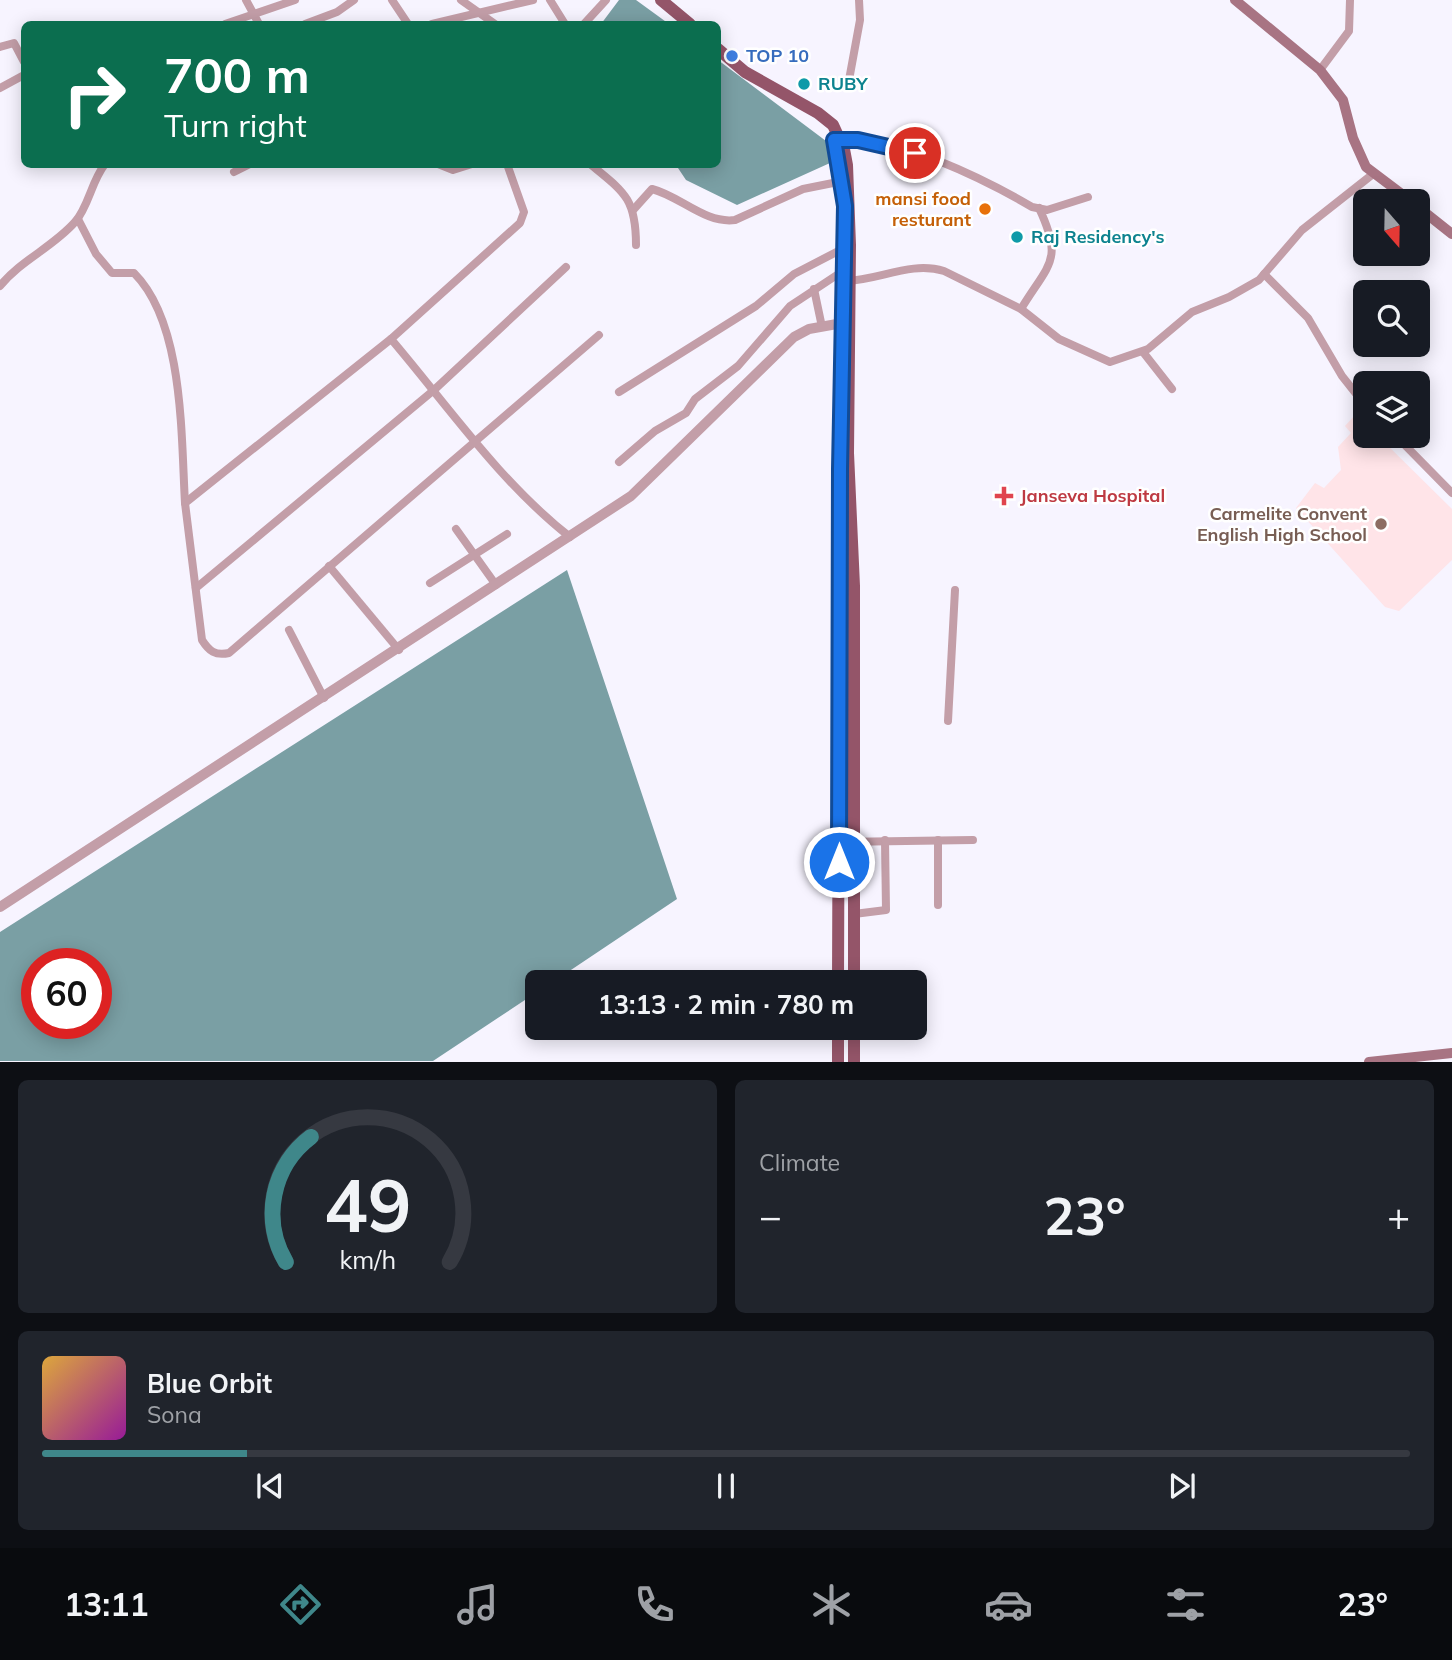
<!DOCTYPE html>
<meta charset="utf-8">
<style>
body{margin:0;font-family:Mulish,sans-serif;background:#20242c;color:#f1f3f6;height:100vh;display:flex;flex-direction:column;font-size:26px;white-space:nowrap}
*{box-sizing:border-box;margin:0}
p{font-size:23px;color:#9ea1a6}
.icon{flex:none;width:38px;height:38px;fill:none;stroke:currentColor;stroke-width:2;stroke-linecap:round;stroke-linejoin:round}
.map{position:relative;height:1062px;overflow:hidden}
.panel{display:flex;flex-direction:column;gap:18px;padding:18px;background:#0d0f14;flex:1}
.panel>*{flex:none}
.guide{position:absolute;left:21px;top:21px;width:700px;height:147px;border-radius:10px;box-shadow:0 4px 18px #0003;background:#0b6e4f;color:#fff;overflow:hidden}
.needle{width:46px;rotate:160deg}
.fabs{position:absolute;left:1353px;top:189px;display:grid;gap:14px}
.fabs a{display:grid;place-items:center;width:77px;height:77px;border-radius:10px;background:#171b24;box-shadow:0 4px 18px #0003;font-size:35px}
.speed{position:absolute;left:21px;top:948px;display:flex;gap:14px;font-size:35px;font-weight:700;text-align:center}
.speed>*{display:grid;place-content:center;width:91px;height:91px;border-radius:50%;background:#171b24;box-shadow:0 4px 18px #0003;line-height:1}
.speed .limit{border:10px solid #d22;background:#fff;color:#111}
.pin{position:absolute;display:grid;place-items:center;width:60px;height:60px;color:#fff;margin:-30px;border:4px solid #fff;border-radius:50%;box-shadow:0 2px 7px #0007}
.me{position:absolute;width:77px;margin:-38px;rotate:0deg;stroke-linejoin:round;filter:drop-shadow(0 0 5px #0008)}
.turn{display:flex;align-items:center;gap:24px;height:147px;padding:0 28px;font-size:32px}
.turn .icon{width:91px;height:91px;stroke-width:2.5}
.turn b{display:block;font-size:49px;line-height:60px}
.big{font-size:52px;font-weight:700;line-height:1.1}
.panel .tile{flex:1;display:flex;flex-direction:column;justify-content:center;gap:10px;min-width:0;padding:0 24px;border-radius:10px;background:#20242c}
.panel .dial{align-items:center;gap:0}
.dial svg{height:182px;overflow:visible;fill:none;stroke:#363941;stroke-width:7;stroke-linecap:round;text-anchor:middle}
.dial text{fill:#f1f3f6;stroke:none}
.song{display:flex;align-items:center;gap:21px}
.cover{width:84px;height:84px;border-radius:10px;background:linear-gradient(135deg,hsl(40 70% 55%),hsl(300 70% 35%))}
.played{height:7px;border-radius:4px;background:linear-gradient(90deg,#3f878a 15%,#363941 15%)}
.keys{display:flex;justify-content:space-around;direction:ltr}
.heat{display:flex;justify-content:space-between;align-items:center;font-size:38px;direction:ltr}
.panel .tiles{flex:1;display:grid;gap:18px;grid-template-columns:1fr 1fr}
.tile:last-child{grid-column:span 2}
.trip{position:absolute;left:525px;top:970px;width:402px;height:70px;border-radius:10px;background:#171b24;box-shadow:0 4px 18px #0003;font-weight:700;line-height:70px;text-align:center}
.menu{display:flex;height:112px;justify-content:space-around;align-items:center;background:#090b0e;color:#9ea1a6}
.menu .icon{width:49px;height:49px}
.menu .current{color:#3f878a}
.menu b{font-size:32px;color:#f1f3f6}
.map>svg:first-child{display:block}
</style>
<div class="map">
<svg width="1452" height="1062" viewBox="0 0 1452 1062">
<rect width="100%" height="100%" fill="#f7f4ff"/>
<!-- education -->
<polygon fill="#ffe4e8" points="1356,414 1365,423 1365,436 1378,436 1452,509 1452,560 1399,611 1385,607 1296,508 1315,483 1324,488 1341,470 1338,447 1351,433 1345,426"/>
<!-- water -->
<g fill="#7a9fa4" fill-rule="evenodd">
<polygon points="619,0 636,0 669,24 601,24"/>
<polygon points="718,60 830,144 830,163 737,205 686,180 676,165 718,164"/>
<path d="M567,570L677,899L553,982H537V992L433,1061H0V932ZM37,964H96V1024H37Z"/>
</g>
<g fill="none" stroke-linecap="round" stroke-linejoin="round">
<!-- minor -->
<g stroke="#c39ea8" stroke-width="8">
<polyline points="246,0 259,24"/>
<polyline points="392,0 408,24"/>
<polyline points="461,0 495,24"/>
<polyline points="550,0 565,24"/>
<polyline points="225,24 295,0"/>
<polyline points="305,24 337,12 354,0"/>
<polyline points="432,24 533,0"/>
<polyline points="584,24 606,0"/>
<polyline points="0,47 14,43 24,62"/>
<polyline points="1320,70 1349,31 1350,0"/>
<polyline points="849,80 860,20 859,0"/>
<polyline points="0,88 24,75"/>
<path d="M837,139C888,131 988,181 1032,207L1047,210L1088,197"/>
<polyline points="438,164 453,170 472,164"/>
<path d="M590,164C624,192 636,198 636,245"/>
<polyline points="234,172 250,164"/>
<path d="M634,209L652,189C680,196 705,224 735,220L803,189L848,180"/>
<path d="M78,219L96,254L112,273H134C184,323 181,436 185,503"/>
<polyline points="1264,274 1308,318 1342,376 1365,405"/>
<path d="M846,281C879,280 911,261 944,271L1021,309L1059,339L1110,362L1148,349L1192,312L1229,297L1259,280L1302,230L1373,174"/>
<path d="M0,286C21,260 53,247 75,222C89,206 91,182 105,164"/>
<polyline points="814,289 822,327"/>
<path d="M1021,309C1049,263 1064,261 1039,208"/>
<polyline points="391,339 520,223 524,212 507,164"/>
<polyline points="1143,352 1172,389"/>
<polyline points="619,392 756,306 794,274 850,245"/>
<polyline points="1396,436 1452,493"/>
<polyline points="619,462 655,431 686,413 695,399 738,366 790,306 849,267"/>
<polyline points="456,529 496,585"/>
<path d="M570,537C500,482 448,406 391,339L185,503L202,640C209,651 215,656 229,653L599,335"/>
<polyline points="329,566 399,650"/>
<polyline points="430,583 507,534"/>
<polyline points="196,588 434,390 566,267"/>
<polyline points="289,630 324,698"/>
<polyline points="948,721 955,590"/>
<polyline points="938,840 938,905"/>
<polyline points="839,842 973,840"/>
<polyline points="854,914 886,910 885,840"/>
</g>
<!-- tertiary -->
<polyline stroke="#c39ea8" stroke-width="10" points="0,907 631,496 794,337 809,329 848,322"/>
<!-- secondary -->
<g stroke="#a87483" stroke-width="10">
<polyline points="1235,0 1320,70 1343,100 1353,138 1366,167 1411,201"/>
<polyline points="1418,207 1452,234"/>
<polyline points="1369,1062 1452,1053"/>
</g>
<!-- primary -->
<g stroke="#945569" stroke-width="12">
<polyline points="661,0 690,24"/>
<polyline points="718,49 745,72 818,113 833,125 844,149 847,165 850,245 848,453 854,586 854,982"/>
<polyline points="838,982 840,443"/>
<polyline points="838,1062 838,1027"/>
<polyline points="854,1062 854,1027"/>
</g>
</g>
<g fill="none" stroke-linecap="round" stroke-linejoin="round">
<!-- route casing -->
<g stroke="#114b97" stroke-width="18">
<polyline id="route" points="839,862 840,469 845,206 834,140 858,140 915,153"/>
</g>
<!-- route -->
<use href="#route" stroke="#1a73e8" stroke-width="12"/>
</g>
<!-- markers -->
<circle fill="#3f7fe0" stroke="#fff" stroke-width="2.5" cx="732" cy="56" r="7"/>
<g fill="#0f9aa8" stroke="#fff" stroke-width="2.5">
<circle cx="804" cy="84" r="7"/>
<circle cx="1017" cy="237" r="7"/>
</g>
<circle fill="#e8710a" stroke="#fff" stroke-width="2.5" cx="985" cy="209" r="7"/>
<path fill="#e0444e" stroke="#fff" stroke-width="2.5" d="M1000.5 485.5h7v7h7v7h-7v7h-7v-7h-7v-7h7z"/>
<circle fill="#8d6e63" stroke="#fff" stroke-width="2.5" cx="1381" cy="524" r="7"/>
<g text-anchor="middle" stroke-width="5" stroke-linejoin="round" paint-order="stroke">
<!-- shop labels -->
<g font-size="18" font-weight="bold" fill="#366cbe" stroke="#fff" text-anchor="start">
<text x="746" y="62">TOP 10</text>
</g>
<!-- culture labels -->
<g font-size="18" font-weight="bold" fill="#0d838f" stroke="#fff" text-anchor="start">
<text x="818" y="90">RUBY</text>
<text x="1031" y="243">Raj Residency's</text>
</g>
<!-- food labels -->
<g font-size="18" font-weight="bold" fill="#c56008" stroke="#fff" text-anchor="end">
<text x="971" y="205">mansi food<tspan x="971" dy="21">resturant</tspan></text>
</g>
<!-- health labels -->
<g font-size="18" font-weight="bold" fill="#be3a42" stroke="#fff" text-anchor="start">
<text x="1020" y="502">Janseva Hospital</text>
</g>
<!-- education labels -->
<g font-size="18" font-weight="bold" fill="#785e54" stroke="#fff" text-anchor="end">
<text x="1367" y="520">Carmelite Convent<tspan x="1367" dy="21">English High School</tspan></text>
</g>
</g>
</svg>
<div class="fabs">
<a><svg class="needle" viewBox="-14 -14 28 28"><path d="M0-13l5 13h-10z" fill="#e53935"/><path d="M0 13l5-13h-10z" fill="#9ea1a6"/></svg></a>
<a><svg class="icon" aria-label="search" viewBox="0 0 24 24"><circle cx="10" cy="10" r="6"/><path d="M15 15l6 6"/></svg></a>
<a><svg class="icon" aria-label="layers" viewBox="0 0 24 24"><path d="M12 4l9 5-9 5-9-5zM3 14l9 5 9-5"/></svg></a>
</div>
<div class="speed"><div class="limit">60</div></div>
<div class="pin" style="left:915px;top:153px;background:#d93025"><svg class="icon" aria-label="arrive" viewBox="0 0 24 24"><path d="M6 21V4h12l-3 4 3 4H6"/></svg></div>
<svg class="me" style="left:839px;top:862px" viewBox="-20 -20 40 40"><circle r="17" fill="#1a73e8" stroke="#fff" stroke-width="3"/><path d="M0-11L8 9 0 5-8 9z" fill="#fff"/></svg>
<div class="trip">13:13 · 2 min · 780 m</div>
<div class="guide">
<div class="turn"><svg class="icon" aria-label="right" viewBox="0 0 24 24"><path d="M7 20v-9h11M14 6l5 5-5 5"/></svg><div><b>700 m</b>Turn right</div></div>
</div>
</div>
<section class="panel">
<div class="tiles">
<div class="tile dial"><svg viewBox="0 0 100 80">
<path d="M14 69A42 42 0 1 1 86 69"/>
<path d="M14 69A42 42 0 0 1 25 14" stroke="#3f878a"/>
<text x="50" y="56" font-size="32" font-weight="700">49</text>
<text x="50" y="72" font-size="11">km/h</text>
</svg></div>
<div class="tile"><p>Climate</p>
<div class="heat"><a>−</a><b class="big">23°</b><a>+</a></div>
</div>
<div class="tile">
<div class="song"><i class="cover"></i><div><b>Blue Orbit</b><p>Sona</p></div></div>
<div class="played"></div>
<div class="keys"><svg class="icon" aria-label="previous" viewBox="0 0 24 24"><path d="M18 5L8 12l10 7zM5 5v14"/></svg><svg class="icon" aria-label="pause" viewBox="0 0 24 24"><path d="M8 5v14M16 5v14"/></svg><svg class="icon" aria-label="next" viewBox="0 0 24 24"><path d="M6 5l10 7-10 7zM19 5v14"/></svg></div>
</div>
</div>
</section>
<nav class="menu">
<b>13:11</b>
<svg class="icon current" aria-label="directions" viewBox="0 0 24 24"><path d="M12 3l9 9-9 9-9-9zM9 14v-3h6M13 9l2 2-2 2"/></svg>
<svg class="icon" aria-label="music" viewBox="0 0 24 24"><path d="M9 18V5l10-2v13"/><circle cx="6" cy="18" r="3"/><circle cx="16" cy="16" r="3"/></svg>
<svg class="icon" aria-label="phone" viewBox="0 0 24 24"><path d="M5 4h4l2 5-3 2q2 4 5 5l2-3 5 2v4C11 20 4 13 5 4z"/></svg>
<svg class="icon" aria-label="climate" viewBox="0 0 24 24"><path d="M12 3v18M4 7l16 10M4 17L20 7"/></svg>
<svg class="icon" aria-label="car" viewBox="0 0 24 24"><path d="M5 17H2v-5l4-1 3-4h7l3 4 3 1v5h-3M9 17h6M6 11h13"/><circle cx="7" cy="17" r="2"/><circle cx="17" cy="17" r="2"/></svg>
<svg class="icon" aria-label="filters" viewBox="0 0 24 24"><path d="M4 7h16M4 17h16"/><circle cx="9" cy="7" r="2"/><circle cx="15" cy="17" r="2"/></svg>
<b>23°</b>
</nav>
